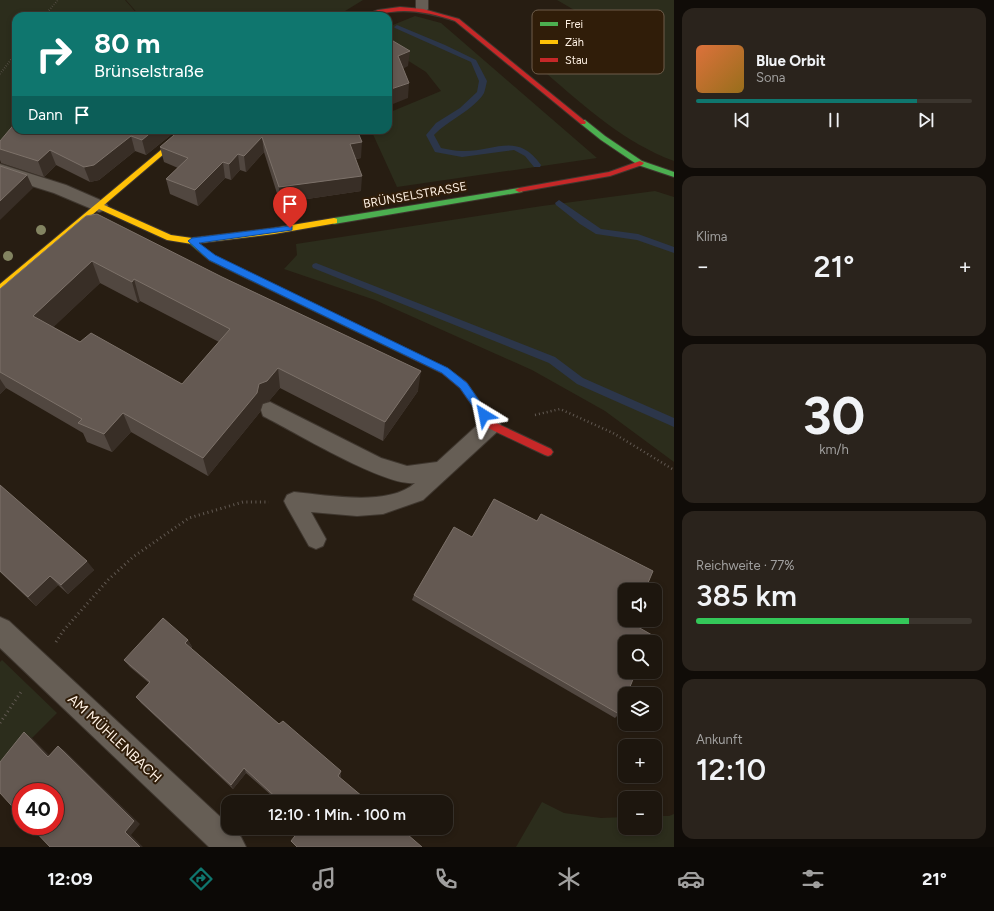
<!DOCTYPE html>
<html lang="de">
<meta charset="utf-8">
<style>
body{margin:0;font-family:Figtree,sans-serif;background:#2a231c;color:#f1f3f6;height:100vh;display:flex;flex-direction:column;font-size:15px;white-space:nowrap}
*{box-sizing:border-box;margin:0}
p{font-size:13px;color:#a09f9e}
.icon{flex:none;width:22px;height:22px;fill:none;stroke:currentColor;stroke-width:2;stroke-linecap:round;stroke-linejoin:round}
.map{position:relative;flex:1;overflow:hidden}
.side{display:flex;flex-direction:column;gap:8px;padding:8px;background:#100c08;width:320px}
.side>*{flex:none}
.guide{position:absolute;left:12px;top:12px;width:380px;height:122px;border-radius:12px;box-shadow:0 2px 6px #0003,0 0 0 1px #3b352e;background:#0f766e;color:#fff;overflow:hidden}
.fabs{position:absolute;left:618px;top:583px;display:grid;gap:8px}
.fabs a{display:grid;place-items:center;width:44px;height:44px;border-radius:8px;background:#1d160e;box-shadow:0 2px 6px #0003,0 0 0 1px #3b352e;font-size:20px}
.speed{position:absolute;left:12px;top:783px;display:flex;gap:8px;font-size:20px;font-weight:700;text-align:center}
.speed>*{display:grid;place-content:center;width:52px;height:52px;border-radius:50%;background:#1d160e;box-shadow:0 2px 6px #0003,0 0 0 1px #3b352e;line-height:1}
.speed .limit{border:6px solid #d22;background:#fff;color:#111}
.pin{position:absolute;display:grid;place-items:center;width:34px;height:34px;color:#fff;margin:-41px -17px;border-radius:50% 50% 50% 0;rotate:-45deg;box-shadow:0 0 4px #0007}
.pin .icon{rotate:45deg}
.me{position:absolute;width:44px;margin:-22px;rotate:325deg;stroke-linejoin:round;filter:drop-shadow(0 0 3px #0008)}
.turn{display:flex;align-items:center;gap:14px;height:84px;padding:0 16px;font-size:18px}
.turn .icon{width:52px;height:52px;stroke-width:2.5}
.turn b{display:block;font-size:28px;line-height:34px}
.then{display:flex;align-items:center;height:38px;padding:0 16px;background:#0003;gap:8px;font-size:15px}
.big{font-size:30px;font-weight:600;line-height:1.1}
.side .widget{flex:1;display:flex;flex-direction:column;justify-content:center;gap:6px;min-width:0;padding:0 14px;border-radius:12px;background:#2a231c}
.side .dial{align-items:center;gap:0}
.dial b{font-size:52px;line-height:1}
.song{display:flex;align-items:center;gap:12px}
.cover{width:48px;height:48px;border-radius:6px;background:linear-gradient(135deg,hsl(20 70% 55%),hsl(40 70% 35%))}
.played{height:4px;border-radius:2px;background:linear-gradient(90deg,#0f766e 80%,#3b352e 80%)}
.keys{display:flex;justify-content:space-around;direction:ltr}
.heat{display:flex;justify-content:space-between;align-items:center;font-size:22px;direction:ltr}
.charge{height:6px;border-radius:3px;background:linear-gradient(90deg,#34c759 77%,#3b352e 0)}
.trip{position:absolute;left:221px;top:795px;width:232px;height:40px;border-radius:12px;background:#1d160e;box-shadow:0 2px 6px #0003,0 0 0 1px #3b352e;font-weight:600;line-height:40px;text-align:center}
.tabs{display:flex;height:64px;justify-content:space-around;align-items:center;background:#0c0906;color:#a09f9e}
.tabs .icon{width:28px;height:28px}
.tabs .current{color:#0f766e}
.tabs b{font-size:18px;color:#f1f3f6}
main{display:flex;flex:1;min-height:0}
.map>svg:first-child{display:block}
</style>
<main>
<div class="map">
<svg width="674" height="847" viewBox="0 0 674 847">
<rect width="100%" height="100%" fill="#271d12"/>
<!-- green -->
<g fill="#2c2d1c">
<polygon points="0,0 125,0 139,16 16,16 16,130 0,155"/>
<polygon points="126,0 363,0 337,16 140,16"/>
<path d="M557,0H674V161C625,143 585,107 546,73L607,29Z"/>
<polygon points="415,16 441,23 597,158 397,187 371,130 388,130 388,113 441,91 426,72 388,48 388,27"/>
<polygon points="655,191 674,197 674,462 605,411 532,370 375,300 284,269 297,255 296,244 542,206"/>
<polygon points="2,660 57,713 32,738 0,777 0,662"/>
<polygon points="542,802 564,813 601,818 625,817 625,828 655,828 655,816 669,816 674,814 674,847 516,847"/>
</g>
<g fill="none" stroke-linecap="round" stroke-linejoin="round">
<!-- stream -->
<g fill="#2c364a" fill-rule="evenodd">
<path d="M397,25L445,45L476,60L487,81C486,85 485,90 484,93C475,109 447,121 434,135L441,148C448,149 455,151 462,151C495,152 517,131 541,165L540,167H534L525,156L514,150L462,157L435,152L426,135L436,123L460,108L477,92L479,81L471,62L395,28L394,27Z"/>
<polygon points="559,200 601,229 638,234 674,247 674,253 637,240 596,234 580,224 556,205 555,203"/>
<polygon points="316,263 555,357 583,378 674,418 674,427 577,384 549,363 313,268 312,266 313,264"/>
</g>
<!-- lane casing -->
<g stroke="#3f372f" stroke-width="2">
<g id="lane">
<polygon points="416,0 428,0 428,9 426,12 418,12 416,9"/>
<path d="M270,402L381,458L407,466L437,462L484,419L491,417L498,419L501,425L498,431L423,500L383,514L357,516L311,512L326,539L323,546L316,549L309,546L287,507L284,501L287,495L294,492C327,495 388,507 415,483C385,487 293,431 263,416L261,410L263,404Z"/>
</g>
</g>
<!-- street casing -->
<g stroke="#3f372f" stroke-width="2">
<g id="street">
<polygon points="0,164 66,185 105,202 108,206 105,210 99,212 54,193 0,176"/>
<polygon points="0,617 9,621 228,824 228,828 232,828 241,837 246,847 209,847 0,648"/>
</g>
</g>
<!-- fast casing -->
<g stroke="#3f372f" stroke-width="2">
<g id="fast">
<polygon points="581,120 585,120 605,136 642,161 674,172 674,177 638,165 601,140 581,124"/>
<polygon points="519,188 523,190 522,192 334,224 330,221 334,218"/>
<polygon points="192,238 215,256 411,351 412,353 411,355 405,355 209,260 189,243 188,241"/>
</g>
</g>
<!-- slow casing -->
<g stroke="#3f372f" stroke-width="2">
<polygon id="slow" points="185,130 192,130 104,205 171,235 192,238 274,228 334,218 337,219 337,223 274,234 192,244 167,240 99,209 3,290 0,291 0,284"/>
</g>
<!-- jam casing -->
<g stroke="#3f372f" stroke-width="2">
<g id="jam">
<path d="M400,7L423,9L459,19L586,122L585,124H581L455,21C434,14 413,9 391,12C381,13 373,16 363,16L378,10Z"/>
<polygon points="640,161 644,163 642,165 610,176 519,192 515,190 519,188 609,172"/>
<polygon points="408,350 448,369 466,382 494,422 551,449 553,452 551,455 548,456 545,455 488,428 460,388 442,373 405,355 404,353 405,351"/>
</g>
</g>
<!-- path-far2 -->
<g stroke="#625a53" stroke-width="2" stroke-dasharray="0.5 2" stroke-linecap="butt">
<polyline points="44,16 58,0"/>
<polyline points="0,74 16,53"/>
</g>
<!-- path-far1 -->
<polyline stroke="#625a53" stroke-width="2.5" stroke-dasharray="1 3" stroke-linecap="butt" points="535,415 560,409 613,433 674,470"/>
<!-- path -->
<g stroke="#625a53" stroke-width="3" stroke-dasharray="1 3.5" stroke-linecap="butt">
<polyline points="56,642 63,631 108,580 133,557 189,518 243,502 269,502"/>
<polyline points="0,723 21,692"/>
</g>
<!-- lane -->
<use href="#lane" fill="#665e55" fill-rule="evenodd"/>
<!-- street -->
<use href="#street" fill="#665e55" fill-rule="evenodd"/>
<!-- fast -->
<use href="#fast" fill="#4caf50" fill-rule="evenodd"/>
<!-- slow -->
<use href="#slow" fill="#ffc107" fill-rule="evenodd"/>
<!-- jam -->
<use href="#jam" fill="#c62828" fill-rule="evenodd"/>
</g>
<!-- trees -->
<g fill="#838461">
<circle cx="41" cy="230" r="5"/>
<circle cx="8" cy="256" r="5"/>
</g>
<!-- wall -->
<g fill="#514740" fill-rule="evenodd">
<polygon points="16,130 177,130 146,155 135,151 99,180 90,182 56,165 44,177 1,163 0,160 0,141"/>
<polygon points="357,130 361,158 356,159 361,191 280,203 264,152 246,172 240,170 231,180 225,178 198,206 170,194 166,179 178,168 164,162 160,147"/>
<path d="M86,216L418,391L383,441L280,388L269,401L262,404L260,412L208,476L131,432L112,452L87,442L83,433L6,388L0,394V289ZM100,283L138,303L140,301L219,342L182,384L80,342L53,327Z"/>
<polygon points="0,485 94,570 68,594 58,585 36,606 0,572"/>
<polygon points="472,537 631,623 619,714 615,718 412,600 414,595"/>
<polygon points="188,640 192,647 191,648 279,724 341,775 340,778 369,802 279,802 246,773 233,789 141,703 136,697 149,683 130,667 124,660"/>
</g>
<!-- shaded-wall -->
<g fill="#382e26">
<polygon points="410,51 408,66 397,72 398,56"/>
<polygon points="409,83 408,98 388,106 388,90"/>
<polygon points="154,130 177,130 146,155 142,140"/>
<polygon points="131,136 135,151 99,180 90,182 84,167"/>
<polygon points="262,137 264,152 246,172 244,156"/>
<polygon points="362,142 361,158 350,160 350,144"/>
<polygon points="50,150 56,165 44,177 38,161"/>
<polygon points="238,154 240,170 231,180 229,164"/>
<polygon points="223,162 225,178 198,206 195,190"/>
<polygon points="27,175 33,188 0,220 0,201"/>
<polygon points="362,176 361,191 280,203 279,187"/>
<polygon points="92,261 100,283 43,337 33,316"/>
<polygon points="134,279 140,301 138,303 132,282"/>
<polygon points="278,368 280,388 269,401 262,404 260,412 208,476 203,458 259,384"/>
<polygon points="421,371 418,391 383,441 385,422"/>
<polygon points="0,379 6,388 0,394"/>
<polygon points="123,413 131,432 112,452 104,434"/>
<polygon points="87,561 94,570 68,594 61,585"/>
<polygon points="50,576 58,585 36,606 28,597"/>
<polygon points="188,640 192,647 189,651 185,643"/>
<polygon points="24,732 32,738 56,762 48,757"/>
<polygon points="58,746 65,751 140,824 131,835 143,847 140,847 125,832"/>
<polygon points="244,768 246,773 233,789 231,785"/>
<polygon points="341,771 341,775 338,781 338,776"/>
</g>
<!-- building -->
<g fill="#645952" stroke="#7c7169" fill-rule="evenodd">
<polygon points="388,38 410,51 398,56 409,83 388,90"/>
<polygon points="16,122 16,130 154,130 142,140 131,136 94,165 84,167 50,150 38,161 0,149 0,141"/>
<polygon points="180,130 357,130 362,142 350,144 362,176 279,187 262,137 244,156 238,154 229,164 223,162 195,190 166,179 188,158 160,147"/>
<polygon points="0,166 27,175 0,201"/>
<path d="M97,214L222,277L421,371L385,422L278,368L267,381L259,384L257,393L203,458L123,413L104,434L78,423L82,419L0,372V289L86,216ZM92,261L132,282L134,279L230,329L182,384L91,333L80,342L33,316Z"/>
<polygon points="0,485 87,561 61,585 50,576 28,597 0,571"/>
<polygon points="494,499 537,521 541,514 653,571 645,590 625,590 625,620 632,620 631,623 652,635 649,642 625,642 625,672 636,672 627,694 625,694 625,699 619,714 414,595 454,527 472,537"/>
<polygon points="163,618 188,640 185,643 279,724 283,721 341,771 338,776 369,802 281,802 244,768 231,785 136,697 150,682 124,660"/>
<polygon points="24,732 48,757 58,746 134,821 125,832 140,847 50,847 30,826 55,826 55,792 21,792 21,816 0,793 0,762"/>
<polygon points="301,828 400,828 422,847 297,847 291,841"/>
</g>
<!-- route -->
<polygon fill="#1a73e8" stroke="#114b97" points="290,226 292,226 292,230 199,243 215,255 448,368 467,383 487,412 488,415 487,418 481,418 460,388 442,373 209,260 188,241 192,238"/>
<g text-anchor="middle" stroke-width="4" stroke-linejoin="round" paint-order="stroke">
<!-- street labels -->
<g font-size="12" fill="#fff2e5" stroke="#301d09">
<text transform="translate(415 195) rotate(-10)" y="4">BRÜNSELSTRASSE</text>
</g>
<!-- near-street labels -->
<g font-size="14" fill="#fff2e5" stroke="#301d09">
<text transform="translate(115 738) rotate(43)" y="5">AM MÜHLENBACH</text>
</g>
</g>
<!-- legend -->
<rect x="532" y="10" width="132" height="64" rx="6" fill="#301d09" stroke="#6e5d4b" stroke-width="1"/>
<rect x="540" y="22" width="18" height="4" fill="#4caf50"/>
<rect x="540" y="40" width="18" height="4" fill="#ffc107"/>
<rect x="540" y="58" width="18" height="4" fill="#c62828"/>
<g font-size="11" fill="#fff2e5">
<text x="565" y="28">Frei</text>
<text x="565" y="46">Zäh</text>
<text x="565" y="64">Stau</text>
</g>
</svg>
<div class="fabs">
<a><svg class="icon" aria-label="sound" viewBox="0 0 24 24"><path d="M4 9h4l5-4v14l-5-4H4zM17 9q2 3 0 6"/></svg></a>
<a><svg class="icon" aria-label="search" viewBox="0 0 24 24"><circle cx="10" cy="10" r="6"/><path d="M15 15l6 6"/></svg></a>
<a><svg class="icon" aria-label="layers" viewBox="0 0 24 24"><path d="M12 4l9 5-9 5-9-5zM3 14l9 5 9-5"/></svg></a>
<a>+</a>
<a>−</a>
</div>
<div class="speed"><div class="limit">40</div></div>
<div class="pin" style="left:290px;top:228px;background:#d93025"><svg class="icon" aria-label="arrive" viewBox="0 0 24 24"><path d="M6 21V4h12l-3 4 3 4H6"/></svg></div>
<svg class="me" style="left:484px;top:415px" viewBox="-20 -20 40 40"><path d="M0-17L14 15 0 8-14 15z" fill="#1a73e8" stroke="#fff" stroke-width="4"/></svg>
<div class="trip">12:10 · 1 Min. · 100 m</div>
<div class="guide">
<div class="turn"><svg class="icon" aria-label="right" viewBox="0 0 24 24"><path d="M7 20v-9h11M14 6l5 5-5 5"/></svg><div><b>80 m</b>Brünselstraße</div></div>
<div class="then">Dann<svg class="icon" aria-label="arrive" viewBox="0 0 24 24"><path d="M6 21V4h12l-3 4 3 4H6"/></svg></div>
</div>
</div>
<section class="side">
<div class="widget">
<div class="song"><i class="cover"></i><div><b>Blue Orbit</b><p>Sona</p></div></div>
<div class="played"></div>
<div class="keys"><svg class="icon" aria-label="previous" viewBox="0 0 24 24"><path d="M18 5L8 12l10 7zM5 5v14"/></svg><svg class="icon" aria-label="pause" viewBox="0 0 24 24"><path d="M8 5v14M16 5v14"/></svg><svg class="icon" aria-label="next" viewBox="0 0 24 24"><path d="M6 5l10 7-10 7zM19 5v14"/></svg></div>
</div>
<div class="widget"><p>Klima</p>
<div class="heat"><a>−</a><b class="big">21°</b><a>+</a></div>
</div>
<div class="widget dial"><b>30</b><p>km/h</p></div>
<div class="widget"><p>Reichweite · 77%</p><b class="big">385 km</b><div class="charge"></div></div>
<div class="widget"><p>Ankunft</p><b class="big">12:10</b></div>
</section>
</main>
<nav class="tabs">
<b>12:09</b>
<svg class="icon current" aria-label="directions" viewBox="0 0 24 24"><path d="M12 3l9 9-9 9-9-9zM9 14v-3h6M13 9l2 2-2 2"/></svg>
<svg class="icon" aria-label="music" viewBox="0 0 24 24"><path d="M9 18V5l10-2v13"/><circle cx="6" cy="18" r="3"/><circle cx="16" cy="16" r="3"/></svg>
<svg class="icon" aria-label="phone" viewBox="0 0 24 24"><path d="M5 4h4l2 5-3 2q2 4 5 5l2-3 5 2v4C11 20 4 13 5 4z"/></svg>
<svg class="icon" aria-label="climate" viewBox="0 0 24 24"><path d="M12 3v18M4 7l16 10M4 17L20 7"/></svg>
<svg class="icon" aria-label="car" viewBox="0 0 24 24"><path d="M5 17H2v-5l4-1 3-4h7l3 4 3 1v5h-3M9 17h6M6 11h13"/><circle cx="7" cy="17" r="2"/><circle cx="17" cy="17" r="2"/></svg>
<svg class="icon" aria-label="filters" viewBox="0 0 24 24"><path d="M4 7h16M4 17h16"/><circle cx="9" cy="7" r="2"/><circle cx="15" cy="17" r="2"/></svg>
<b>21°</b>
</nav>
